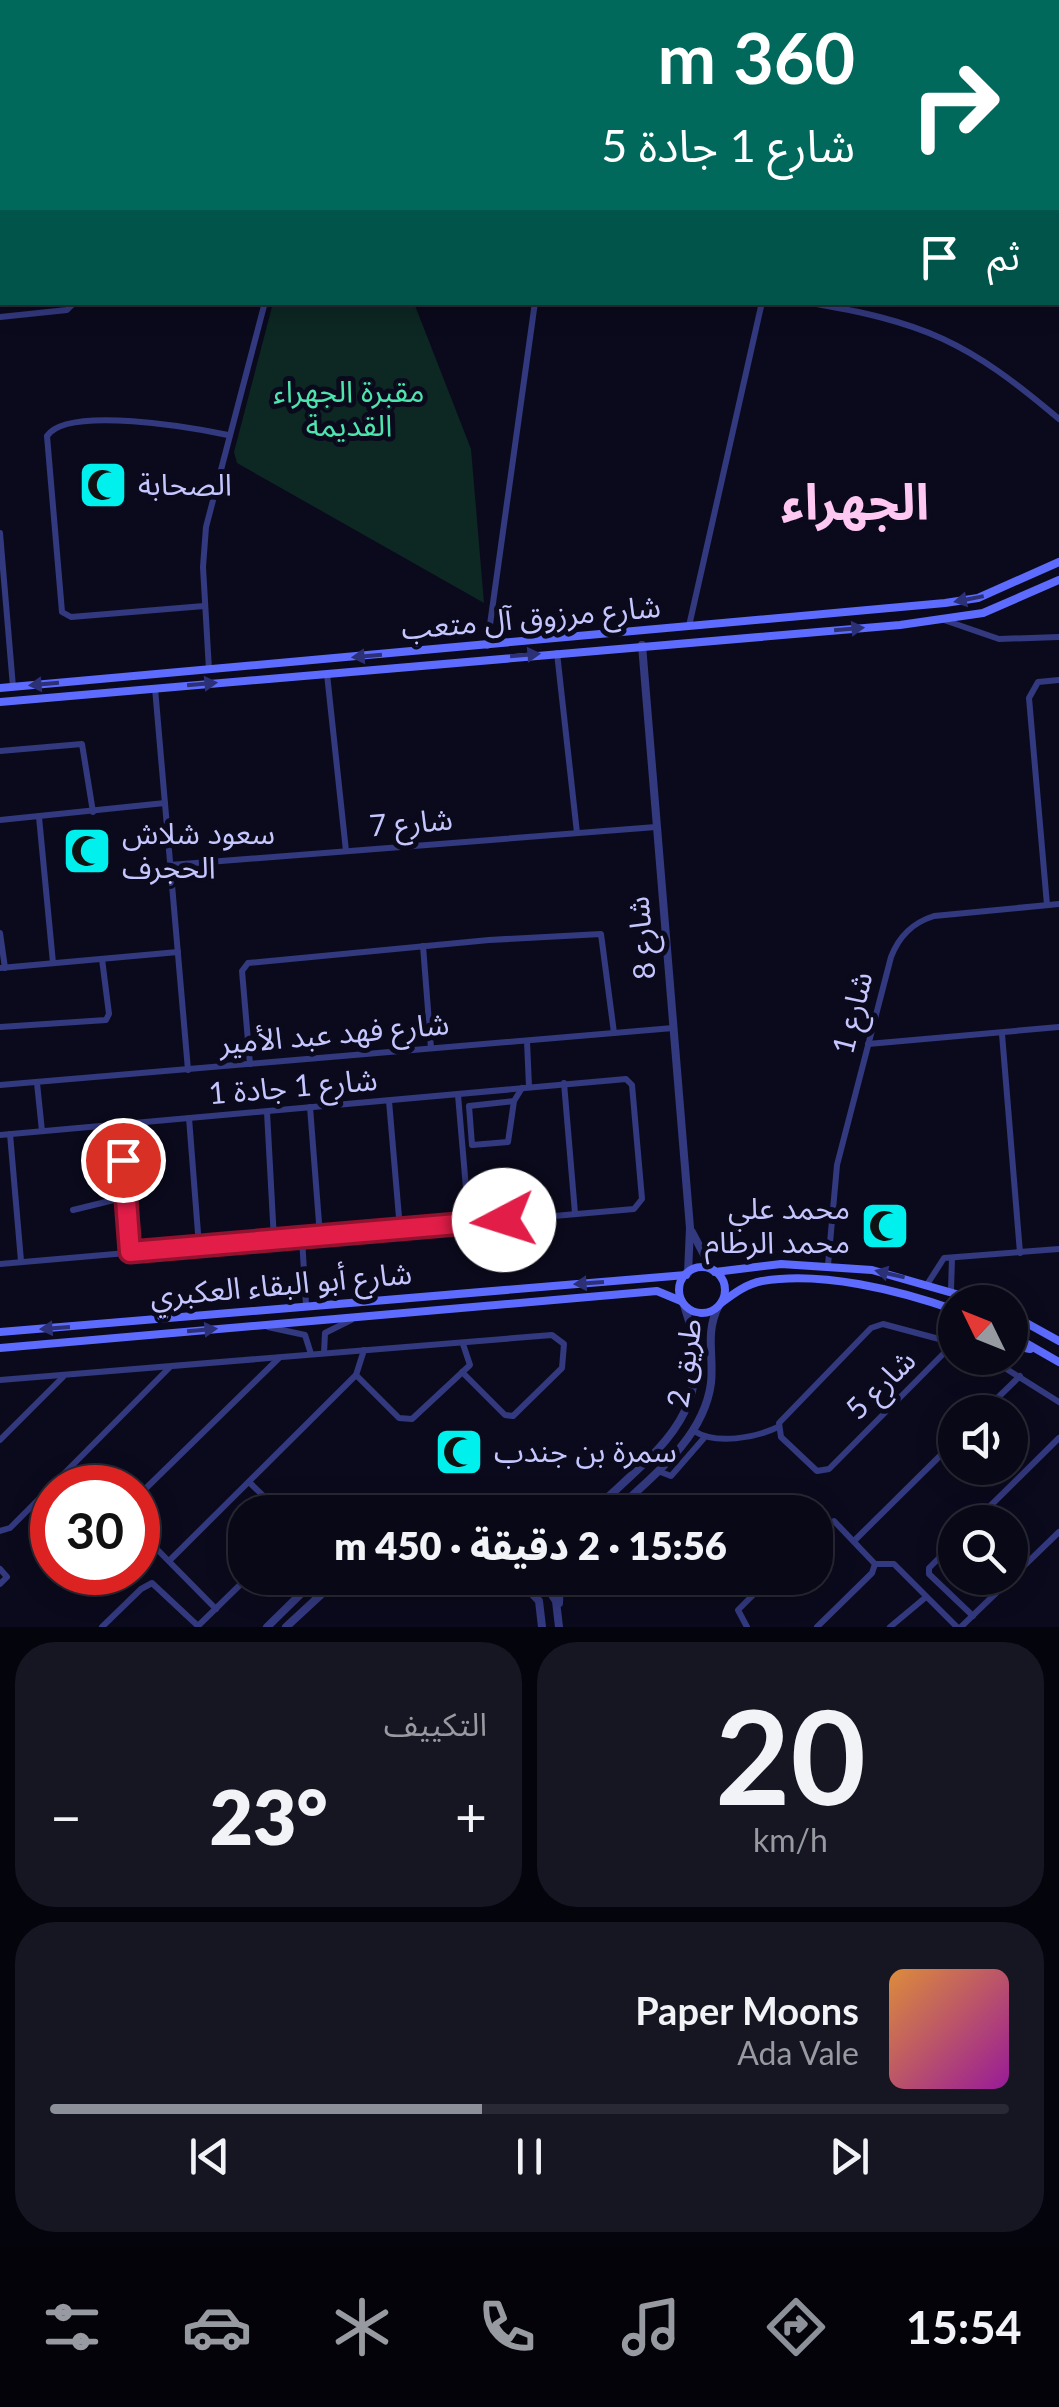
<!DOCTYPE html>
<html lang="ar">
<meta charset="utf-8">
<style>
body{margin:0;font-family:Lato,"Noto Sans Arabic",sans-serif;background:#161623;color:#f1f3f6;direction:rtl;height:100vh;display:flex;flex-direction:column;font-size:38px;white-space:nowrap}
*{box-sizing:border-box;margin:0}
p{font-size:32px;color:#989aa1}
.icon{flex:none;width:55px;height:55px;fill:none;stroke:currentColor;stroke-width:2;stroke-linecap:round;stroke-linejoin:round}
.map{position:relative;height:1627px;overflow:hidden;direction:ltr}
.panel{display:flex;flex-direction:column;gap:15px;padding:15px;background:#04040c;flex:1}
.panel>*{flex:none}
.hud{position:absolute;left:0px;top:0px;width:1060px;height:305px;box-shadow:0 5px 25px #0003,0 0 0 2px #292935;direction:rtl;background:#00695c;color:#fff;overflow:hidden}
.needle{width:65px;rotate:313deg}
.fabs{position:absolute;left:938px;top:1285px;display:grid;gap:20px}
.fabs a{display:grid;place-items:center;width:90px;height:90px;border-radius:50%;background:#080816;box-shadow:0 5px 25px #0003,0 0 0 2px #292935;font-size:50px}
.speed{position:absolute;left:30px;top:1465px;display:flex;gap:20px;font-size:50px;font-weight:700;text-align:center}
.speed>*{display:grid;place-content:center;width:130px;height:130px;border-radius:50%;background:#080816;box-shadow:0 5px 25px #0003,0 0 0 2px #292935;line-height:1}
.speed .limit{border:15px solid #d22;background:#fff;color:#111}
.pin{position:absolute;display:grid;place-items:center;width:85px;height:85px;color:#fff;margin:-42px;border:5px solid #fff;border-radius:50%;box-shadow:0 2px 10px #0007}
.me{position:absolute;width:110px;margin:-55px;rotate:265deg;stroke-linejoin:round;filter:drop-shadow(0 0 8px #0008)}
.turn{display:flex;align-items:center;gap:35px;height:210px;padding:0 40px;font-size:45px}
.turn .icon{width:130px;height:130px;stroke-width:2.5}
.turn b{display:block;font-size:70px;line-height:85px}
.then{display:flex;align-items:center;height:95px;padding:0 40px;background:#0003;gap:20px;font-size:38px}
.big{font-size:75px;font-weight:800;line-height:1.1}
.panel .tile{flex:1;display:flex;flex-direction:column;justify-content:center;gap:15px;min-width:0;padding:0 35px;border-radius:40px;background:#161623}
.panel .dial{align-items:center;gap:0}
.dial b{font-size:130px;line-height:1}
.song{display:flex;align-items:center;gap:30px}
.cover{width:120px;height:120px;border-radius:15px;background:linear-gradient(135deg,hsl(30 70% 55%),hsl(300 70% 35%))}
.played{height:10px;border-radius:5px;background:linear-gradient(90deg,#8c9099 45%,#292935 45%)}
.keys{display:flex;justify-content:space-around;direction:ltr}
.heat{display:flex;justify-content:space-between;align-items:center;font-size:55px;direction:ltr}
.panel .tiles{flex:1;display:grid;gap:15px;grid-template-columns:1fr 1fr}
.tile:last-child{grid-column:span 2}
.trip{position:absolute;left:228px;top:1495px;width:605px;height:100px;border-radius:40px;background:#080816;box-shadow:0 5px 25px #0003,0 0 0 2px #292935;font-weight:800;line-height:100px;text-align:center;direction:rtl}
.dock{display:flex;height:160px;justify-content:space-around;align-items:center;background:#030309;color:#989aa1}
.dock .icon{width:70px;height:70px}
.dock .on{color:#8c9099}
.dock b{font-size:45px;color:#f1f3f6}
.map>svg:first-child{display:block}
</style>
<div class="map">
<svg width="1059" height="1627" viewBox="0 0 1059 1627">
<rect width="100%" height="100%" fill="#0b0a1d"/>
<!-- green -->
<polygon fill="#0d2723" points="273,303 414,303 471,449 484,603 237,463 234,452"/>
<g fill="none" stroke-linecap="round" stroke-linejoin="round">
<!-- minor -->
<g stroke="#33397f" stroke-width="6">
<polyline points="950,0 968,2"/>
<polyline points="90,2 91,0"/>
<polyline points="181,2 182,0"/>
<polyline points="237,2 238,0"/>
<polyline points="412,2 413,0"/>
<polyline points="863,2 863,0"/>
<polyline points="924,2 924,0"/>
<polyline points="1058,14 1059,14"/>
<polyline points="1058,97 1059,98"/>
<polyline points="0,126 2,127"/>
<polyline points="0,213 2,213"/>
<path d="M805,302C925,322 967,341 1059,419"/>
<polyline points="0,317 67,310 75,302"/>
<polyline points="0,533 13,687"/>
<path d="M204,606L71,617L62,612L47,436C67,405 195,428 228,435"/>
<polyline points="944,620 999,639 1059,637"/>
<polyline points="689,626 762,302"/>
<polyline points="487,646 535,302"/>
<polyline points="557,653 577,833"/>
<polyline points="209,670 203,567 206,527 265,302"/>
<polyline points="327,674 346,851"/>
<polyline points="155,688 188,1070"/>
<polyline points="0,751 82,744 93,812"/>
<polyline points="39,817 53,963"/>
<polyline points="0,820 165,803"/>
<polyline points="170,865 656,827"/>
<polyline points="1047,905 1029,698 1038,682 1059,680"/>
<polyline points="0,933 5,968"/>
<polyline points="423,946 431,1048"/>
<polyline points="0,968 178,952"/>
<polyline points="0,1027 106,1020 109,1014 102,959"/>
<polyline points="1002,1034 1020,1253"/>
<polyline points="527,1041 529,1087"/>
<polyline points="868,1044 1059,1027"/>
<polyline points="250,1064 242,971 248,963 489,940 601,934 614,1033"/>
<polyline points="37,1083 42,1131"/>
<polyline points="564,1083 575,1213"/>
<polyline points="0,1085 673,1028"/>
<polyline points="458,1095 469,1223"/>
<polyline points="389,1101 400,1229"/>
<polyline points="514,1101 469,1106 472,1145 508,1142 514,1101 522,1088"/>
<polyline points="310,1107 320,1236"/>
<polyline points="267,1112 274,1240"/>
<polyline points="189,1118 199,1246"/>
<polyline points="120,1124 130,1252"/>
<polyline points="10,1134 21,1261"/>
<polyline points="0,1135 626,1079 632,1085 642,1199 634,1209 0,1264"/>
<polyline points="73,1210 126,1197"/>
<polyline points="302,1238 306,1305"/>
<path d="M828,1265L837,1165L891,957C899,936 912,923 934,916L1059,904"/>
<polyline points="928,1283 944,1258 1059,1249"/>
<polyline points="951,1290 952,1258"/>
<polygon points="883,1324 954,1343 829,1469 817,1471 781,1437 779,1423 871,1328"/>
<polyline points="268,1327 305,1335 311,1354"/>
<polyline points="324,1353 325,1333 351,1320"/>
<polyline points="989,1358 1059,1402"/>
<polyline points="356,1375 399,1418 412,1419 470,1365 463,1344"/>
<polyline points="0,1380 552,1335 564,1344 562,1368 513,1416 505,1415 462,1372"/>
<polyline points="983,1412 1020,1376"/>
<path d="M694,1431C716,1445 755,1438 778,1427"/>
<polyline points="0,1440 63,1377"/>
<polyline points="658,1471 671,1476 704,1438"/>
<polyline points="249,1482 280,1512"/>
<polyline points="138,1496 279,1358"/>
<polyline points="974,1522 1059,1438"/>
<polyline points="138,1530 216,1609"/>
<polyline points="0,1531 10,1528 170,1367"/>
<polyline points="815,1533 834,1521 875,1564 872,1573 817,1627"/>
<polyline points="855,1540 955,1441"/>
<polyline points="955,1542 929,1568 929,1574 973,1616"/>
<polyline points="169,1561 356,1375 364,1350"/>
<polyline points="875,1564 894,1564 957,1627"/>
<polyline points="0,1569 7,1577 0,1584"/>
<polyline points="198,1626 247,1578"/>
<polyline points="102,1627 141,1589 152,1583 198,1626"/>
<polyline points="747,1627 738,1610 770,1578"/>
<polyline points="890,1627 926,1597"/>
<polyline points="961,1627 1059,1532"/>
</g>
<!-- tertiary -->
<g stroke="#33397f" stroke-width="8">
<polyline points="642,645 690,1228 688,1273"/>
<polyline points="692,1232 712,1270"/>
<path d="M592,1512C661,1446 721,1412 684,1305"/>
<path d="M614,1512C652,1477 704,1438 711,1383C714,1355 705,1334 718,1307"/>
<polyline points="518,1578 539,1601 542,1627"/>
<polyline points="541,1578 556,1601 559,1627"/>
<polyline points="559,1603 560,1578"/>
<polyline points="267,1627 317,1578"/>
<polyline points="286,1627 339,1578"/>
</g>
<!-- secondary -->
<g stroke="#5d6cff" stroke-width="8">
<polyline points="0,688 945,603 978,598 1059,562"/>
<polyline points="0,702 900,625 983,613 1059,580"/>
<circle cx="702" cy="1290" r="23"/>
<polyline points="715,1272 781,1264 872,1270 984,1302"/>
<path d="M721,1303C733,1294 746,1284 762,1281C822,1271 898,1290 955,1310"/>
<polyline points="1010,1314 1059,1341"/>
<polyline points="0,1332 686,1275"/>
<polyline points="1010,1334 1059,1362"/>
<polyline points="1010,1345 1030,1349"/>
<polyline points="0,1348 657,1291 681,1301"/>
<polyline points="997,1362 999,1358"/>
</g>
</g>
<!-- one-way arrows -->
<defs><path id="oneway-solid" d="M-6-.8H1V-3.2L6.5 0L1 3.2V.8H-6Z" transform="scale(2.5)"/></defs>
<g fill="#2c3177">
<use href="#oneway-solid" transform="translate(969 599) rotate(169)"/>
<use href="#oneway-solid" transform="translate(849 629) rotate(-5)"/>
<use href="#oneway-solid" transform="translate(525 655) rotate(-5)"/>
<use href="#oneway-solid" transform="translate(367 656) rotate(175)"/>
<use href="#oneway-solid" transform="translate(44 684) rotate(175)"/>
<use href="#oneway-solid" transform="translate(202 684) rotate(-5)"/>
<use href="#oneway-solid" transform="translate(890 1274) rotate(-167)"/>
<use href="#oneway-solid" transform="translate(589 1283) rotate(176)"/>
<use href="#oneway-solid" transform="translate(55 1328) rotate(176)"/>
<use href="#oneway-solid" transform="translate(202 1330) rotate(-5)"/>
</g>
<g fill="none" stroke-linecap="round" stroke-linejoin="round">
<!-- route casing -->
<g stroke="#92132f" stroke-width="25">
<polyline id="route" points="123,1160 130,1252 504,1220"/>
</g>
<!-- route -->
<use href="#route" stroke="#e11d48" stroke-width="18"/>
</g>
<!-- icons -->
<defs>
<g id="mosque-square" transform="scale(2.5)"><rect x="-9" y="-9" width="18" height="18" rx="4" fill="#00f1ed" stroke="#0b0a1d"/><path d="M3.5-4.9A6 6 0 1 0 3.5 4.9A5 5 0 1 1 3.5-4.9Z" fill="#111"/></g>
</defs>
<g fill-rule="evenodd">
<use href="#mosque-square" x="103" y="485"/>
<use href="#mosque-square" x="87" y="851"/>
<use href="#mosque-square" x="885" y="1226"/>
<use href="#mosque-square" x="459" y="1452"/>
</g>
<g text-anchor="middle" stroke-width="10" stroke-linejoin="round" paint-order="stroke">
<!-- park labels -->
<g font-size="30" fill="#4de4ad" stroke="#0b0a1d">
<text x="349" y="402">مقبرة الجهراء<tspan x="349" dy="34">القديمة</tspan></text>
</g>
<!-- poi labels -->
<g font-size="30" fill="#c6c6ff" stroke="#0b0a1d" text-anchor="start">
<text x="138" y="495">الصحابة</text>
<text x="122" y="844">سعود شلاش<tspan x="122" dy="34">الحجرف</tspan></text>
<text x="850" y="1219" text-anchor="end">محمد علي<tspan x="850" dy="34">محمد الرطام</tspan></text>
<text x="494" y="1462">سمرة بن جندب</text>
</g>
<!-- street labels -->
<g font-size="30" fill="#c6c6ff" stroke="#0b0a1d">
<text transform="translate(531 618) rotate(-5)" y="10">شارع مرزوق آل متعب</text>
<text transform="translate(411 823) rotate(-5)" y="10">شارع 7</text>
<text transform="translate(642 938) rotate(-95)" y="10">شارع 8</text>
<text transform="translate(853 1013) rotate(-76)" y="10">شارع 1</text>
<text transform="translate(334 1034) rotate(-5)" y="10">شارع فهد عبد الأمير</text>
<text transform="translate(293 1087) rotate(-5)" y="10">شارع 1 جادة 1</text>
<text transform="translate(281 1285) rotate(-5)" y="10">شارع أبو البقاء العكبري</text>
<text transform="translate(685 1363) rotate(-81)" y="10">طريق 2</text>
<text transform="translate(881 1385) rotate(-45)" y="10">شارع 5</text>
</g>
<!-- town labels -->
<g font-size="50" font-weight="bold" fill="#ffc8f2" stroke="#0b0a1d">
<text x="855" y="520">الجهراء</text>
</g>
</g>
</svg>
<div class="fabs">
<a><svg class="needle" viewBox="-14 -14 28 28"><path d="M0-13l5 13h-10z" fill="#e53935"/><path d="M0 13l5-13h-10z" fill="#989aa1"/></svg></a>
<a><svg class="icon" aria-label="sound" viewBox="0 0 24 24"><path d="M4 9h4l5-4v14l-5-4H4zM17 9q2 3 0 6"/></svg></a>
<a><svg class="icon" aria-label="search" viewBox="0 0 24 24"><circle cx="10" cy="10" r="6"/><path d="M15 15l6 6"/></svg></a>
</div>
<div class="speed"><div class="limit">30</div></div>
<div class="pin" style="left:123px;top:1160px;background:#d93025"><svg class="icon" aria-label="arrive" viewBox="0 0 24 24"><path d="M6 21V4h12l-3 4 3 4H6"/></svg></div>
<svg class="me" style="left:504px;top:1220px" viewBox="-20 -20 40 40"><circle r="19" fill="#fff"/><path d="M0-13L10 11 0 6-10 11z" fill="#e11d48"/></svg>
<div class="trip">15:56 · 2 دقيقة · 450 m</div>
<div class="hud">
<div class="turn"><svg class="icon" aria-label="right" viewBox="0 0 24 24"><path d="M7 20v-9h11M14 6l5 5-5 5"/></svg><div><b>360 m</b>شارع 1 جادة 5</div></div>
<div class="then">ثم<svg class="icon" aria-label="arrive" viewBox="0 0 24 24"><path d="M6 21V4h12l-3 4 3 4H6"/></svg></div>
</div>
</div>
<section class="panel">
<div class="tiles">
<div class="tile dial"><b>20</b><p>km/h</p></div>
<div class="tile"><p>التكييف</p>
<div class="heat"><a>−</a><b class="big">23°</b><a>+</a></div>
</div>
<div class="tile">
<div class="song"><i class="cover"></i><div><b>Paper Moons</b><p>Ada Vale</p></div></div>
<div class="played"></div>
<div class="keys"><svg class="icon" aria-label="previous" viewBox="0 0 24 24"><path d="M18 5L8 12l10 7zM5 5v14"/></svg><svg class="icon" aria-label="pause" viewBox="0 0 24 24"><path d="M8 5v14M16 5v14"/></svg><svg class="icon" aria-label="next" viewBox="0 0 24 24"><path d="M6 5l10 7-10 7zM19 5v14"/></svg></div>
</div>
</div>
</section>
<nav class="dock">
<b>15:54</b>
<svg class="icon on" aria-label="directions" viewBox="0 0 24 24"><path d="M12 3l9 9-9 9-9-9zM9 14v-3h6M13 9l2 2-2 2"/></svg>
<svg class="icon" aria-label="music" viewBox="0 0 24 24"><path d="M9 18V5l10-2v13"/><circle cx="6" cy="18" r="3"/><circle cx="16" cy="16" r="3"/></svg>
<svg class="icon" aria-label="phone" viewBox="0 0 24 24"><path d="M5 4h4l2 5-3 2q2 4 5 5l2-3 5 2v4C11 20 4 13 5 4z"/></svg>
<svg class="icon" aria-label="climate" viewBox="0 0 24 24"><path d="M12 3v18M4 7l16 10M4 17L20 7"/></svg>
<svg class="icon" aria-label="car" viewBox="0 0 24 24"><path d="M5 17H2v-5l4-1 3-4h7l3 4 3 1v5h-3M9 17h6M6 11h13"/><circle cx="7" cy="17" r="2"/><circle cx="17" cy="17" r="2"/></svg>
<svg class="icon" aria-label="filters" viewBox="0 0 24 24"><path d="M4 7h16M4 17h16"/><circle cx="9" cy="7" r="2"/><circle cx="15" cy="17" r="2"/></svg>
</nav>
